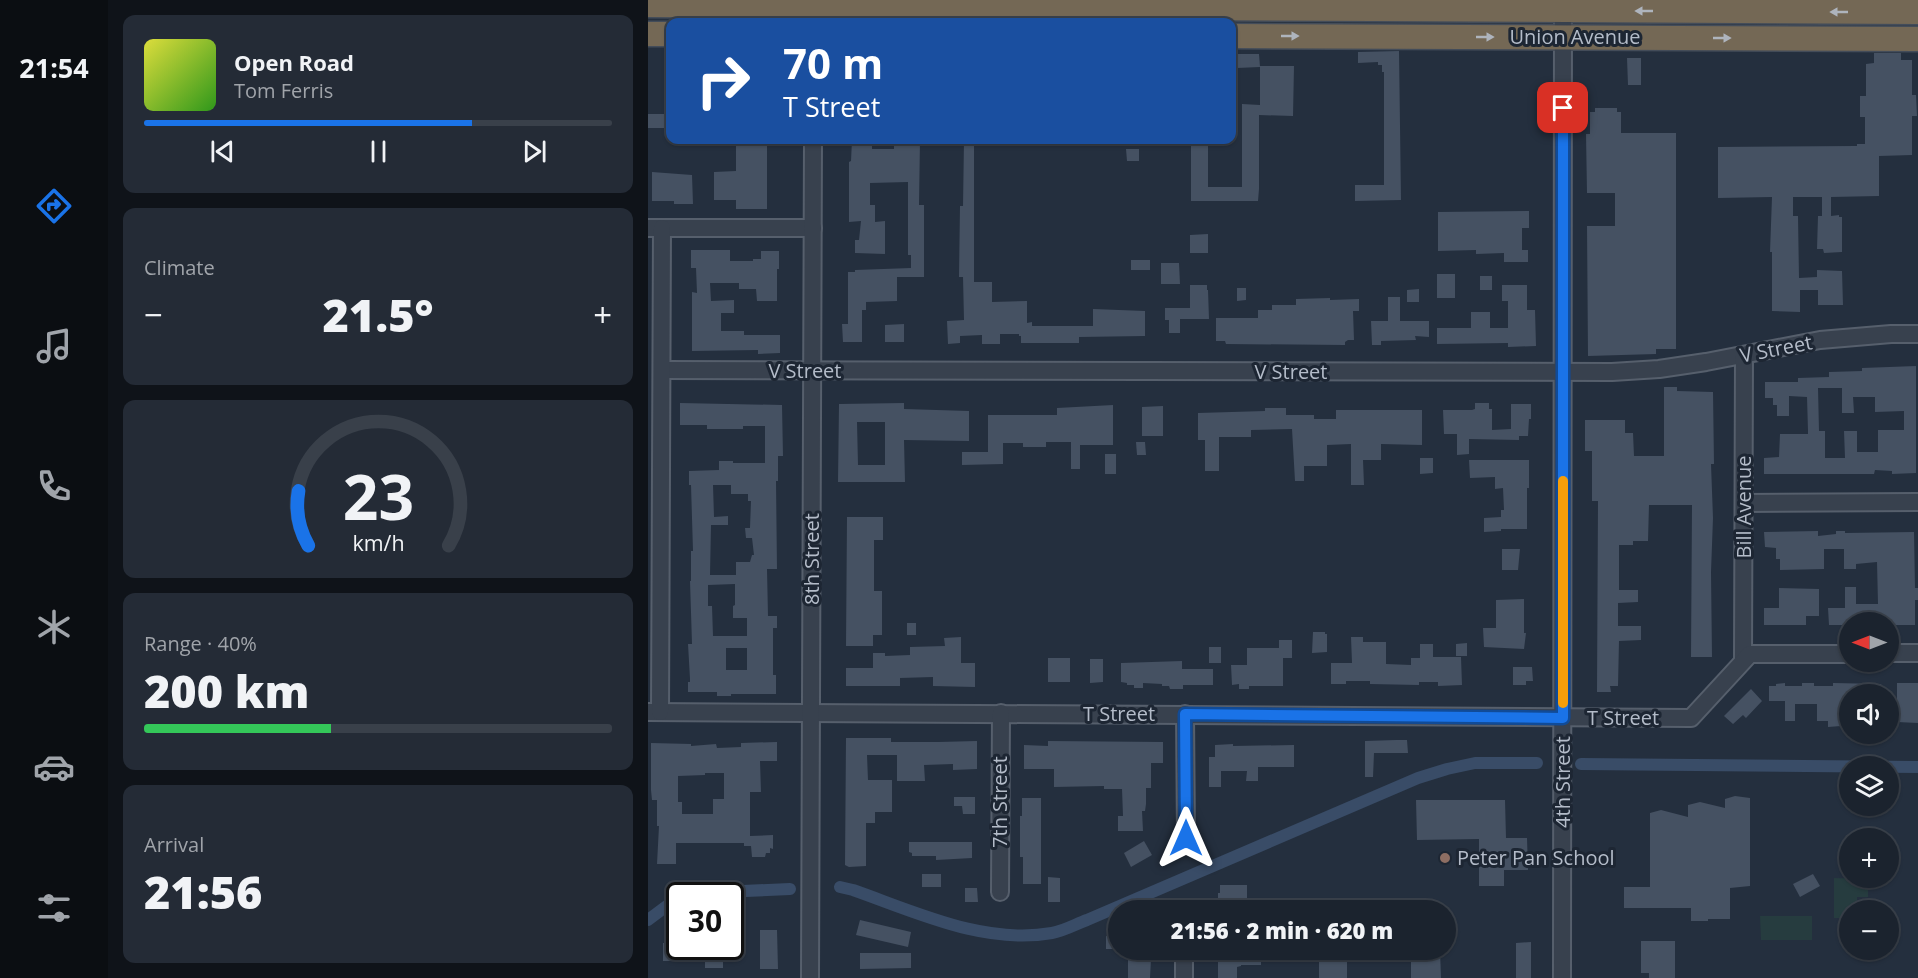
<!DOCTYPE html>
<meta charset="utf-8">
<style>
body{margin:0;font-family:"Open Sans",sans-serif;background:#242b36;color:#f1f3f6;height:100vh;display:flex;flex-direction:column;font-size:22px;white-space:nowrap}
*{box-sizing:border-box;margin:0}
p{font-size:20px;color:#a0a4aa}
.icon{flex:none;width:33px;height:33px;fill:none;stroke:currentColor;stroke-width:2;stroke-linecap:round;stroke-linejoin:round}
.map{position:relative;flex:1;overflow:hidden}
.side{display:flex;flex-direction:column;gap:15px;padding:15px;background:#0f1319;width:540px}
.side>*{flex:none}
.hud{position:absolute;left:18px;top:18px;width:570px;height:126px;border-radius:12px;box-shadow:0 2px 4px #0004,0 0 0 2px #39404a;background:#1a4fa0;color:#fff;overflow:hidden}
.needle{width:39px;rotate:270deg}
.buttons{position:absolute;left:1191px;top:612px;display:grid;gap:12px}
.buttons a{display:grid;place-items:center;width:60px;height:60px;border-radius:50%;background:#1b232e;box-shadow:0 2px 4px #0004,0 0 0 2px #39404a;font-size:30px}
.speed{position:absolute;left:18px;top:882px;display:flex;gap:12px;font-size:30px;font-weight:700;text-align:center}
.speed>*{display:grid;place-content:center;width:78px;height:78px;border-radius:50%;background:#1b232e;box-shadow:0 2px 4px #0004,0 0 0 2px #39404a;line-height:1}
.speed .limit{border:3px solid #111;border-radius:9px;background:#fff;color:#111}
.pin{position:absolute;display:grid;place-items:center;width:51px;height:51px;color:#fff;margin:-26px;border-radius:12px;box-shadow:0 3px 9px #0006}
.me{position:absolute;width:66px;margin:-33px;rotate:0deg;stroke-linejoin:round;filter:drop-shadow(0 0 4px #0008)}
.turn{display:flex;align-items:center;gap:21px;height:126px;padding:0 18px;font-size:27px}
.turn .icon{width:78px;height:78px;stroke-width:2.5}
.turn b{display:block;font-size:42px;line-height:51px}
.big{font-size:45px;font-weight:800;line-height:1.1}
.side .card{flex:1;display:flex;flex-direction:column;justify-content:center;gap:9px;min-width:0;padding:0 21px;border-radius:12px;background:#242b36}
.side .dial{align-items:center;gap:0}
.dial svg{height:156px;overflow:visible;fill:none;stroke:#39404a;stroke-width:7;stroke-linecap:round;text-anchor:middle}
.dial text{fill:#f1f3f6;stroke:none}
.song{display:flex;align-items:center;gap:18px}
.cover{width:72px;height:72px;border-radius:9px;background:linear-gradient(135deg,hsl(60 70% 55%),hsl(110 70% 35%))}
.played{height:6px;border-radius:3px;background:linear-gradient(90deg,#1a73e8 70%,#39404a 70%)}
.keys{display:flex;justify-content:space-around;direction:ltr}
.heat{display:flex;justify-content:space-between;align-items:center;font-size:33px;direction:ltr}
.charge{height:9px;border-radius:4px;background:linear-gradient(90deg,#34c759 40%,#39404a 0)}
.trip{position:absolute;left:460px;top:900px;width:348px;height:60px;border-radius:30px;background:#1b232e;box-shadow:0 2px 4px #0004,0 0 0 2px #39404a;font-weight:800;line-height:60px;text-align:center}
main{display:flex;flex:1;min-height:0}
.tabs{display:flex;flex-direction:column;width:108px;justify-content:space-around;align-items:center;background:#0b0e12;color:#a0a4aa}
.tabs .icon{width:42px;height:42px}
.tabs .current{color:#1a73e8}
.tabs b{font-size:27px;color:#f1f3f6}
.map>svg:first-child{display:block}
</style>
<main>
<nav class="tabs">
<b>21:54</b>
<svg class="icon current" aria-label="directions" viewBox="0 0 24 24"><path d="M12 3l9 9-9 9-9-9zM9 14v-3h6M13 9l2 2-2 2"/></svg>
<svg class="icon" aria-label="music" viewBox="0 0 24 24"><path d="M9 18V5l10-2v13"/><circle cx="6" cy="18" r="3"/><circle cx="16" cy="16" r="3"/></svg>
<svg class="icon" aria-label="phone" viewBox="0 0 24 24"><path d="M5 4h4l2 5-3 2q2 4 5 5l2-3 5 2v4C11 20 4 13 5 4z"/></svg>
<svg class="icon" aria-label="climate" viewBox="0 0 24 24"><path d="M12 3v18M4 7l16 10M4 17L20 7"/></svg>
<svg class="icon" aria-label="car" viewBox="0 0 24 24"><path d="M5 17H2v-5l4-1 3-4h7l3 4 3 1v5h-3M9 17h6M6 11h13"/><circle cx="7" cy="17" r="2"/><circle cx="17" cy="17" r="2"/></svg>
<svg class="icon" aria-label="filters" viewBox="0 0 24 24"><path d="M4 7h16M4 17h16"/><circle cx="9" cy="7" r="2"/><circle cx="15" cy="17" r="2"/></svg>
</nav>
<section class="side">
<div class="card">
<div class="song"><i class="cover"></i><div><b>Open Road</b><p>Tom Ferris</p></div></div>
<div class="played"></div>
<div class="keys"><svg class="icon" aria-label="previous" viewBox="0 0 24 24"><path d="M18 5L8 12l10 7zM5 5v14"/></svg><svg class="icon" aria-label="pause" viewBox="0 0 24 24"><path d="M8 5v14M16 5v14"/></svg><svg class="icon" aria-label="next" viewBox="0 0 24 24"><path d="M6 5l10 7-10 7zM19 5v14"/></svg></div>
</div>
<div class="card"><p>Climate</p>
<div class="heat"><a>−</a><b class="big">21.5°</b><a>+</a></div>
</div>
<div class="card dial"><svg viewBox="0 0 100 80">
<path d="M14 69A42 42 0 1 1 86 69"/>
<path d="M14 69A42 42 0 0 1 9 41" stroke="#1a73e8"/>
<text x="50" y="56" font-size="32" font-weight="700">23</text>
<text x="50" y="72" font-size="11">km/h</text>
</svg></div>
<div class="card"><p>Range · 40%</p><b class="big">200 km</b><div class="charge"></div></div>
<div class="card"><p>Arrival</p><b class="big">21:56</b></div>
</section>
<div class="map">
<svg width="1270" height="978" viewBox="0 0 1270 978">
<rect width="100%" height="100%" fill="#242f3e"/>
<!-- green -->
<g fill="#263c3f">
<polygon points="1186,878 1220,879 1220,897 1209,897 1209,910 1202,910 1201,918 1186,918"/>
<polygon points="1112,916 1164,916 1164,940 1113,940"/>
</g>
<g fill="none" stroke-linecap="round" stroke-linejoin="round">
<!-- canal -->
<g stroke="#394c67" stroke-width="12">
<polyline points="933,764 1270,767"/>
<path d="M192,887L205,890C268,912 336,945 404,933C416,931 428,924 439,920L770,778L799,769L827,763H889"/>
<polyline points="45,896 73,892 142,889"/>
<polyline points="0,920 20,905 32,900"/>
</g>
</g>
<!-- building -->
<g fill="#455162" fill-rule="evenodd">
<polygon points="751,51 753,200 707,201 707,185 736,185 736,72 734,72 734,65 730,65 730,62 710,63 710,52"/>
<polygon points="1226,53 1253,53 1253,60 1264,60 1264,95 1268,95 1269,116 1264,116 1264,155 1231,156 1231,196 1183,197 1183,216 1191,215 1191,217 1194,217 1194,252 1176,253 1175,249 1169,249 1170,216 1174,216 1174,197 1145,197 1145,216 1150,216 1151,278 1169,277 1169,270 1194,271 1195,305 1170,305 1170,290 1152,290 1152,312 1124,311 1124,252 1122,252 1124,197 1070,198 1070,147 1209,146 1209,144 1217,144 1217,117 1212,117 1212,96 1218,96 1218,64 1226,63"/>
<polygon points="589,54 611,54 612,67 589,68"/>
<polygon points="979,58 993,58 993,85 980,85"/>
<polygon points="612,66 646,66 645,116 611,115 611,189 610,201 543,201 543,140 560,140 560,187 594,187 594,104 612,105"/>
<polygon points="947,108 969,108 969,112 973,112 973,133 1028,133 1028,349 1008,349 1008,354 940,356 939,226 967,226 967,193 939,193 938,134 942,134 942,112 947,112"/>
<rect x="0" y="114" width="22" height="14"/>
<polygon points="88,140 119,140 119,209 88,209 88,200 66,200 66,172 88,171"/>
<polygon points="204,140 224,140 224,149 246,149 246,140 272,140 271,205 276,205 276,277 249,277 249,301 218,302 218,310 214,310 214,342 195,342 194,324 200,324 200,272 207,272 207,270 263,268 263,255 260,255 260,182 222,183 222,205 227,205 227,222 237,221 237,254 207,253 207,240 211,240 213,221 201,222 201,162 203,161"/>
<polygon points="316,140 326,140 326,282 344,282 344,302 379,301 379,323 384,322 384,326 445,326 445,309 497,311 497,336 431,337 431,343 373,343 373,336 371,336 371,334 352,334 352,344 334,344 334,335 312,336 312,343 300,344 299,321 316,320 315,277 311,277 312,206 315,206"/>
<polygon points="478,149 491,149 491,161 479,161"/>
<polygon points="4,172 44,175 45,204 26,204 26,201 4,201"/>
<polygon points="881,211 881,228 874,228 874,250 880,250 880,262 856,262 856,253 828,254 828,250 790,251 790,212"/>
<polygon points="560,234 560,253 542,253 542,235"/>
<polygon points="43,250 82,250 82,261 105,261 105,259 113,259 113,251 131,251 131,269 129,269 129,301 109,301 108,289 91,289 91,283 62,283 63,301 86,300 86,313 73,313 73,331 96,331 96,335 132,335 132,353 110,354 110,350 44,351 44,292 49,293 48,268 43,268"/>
<rect x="483" y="260" width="19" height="10"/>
<polygon points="513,263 531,263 532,284 513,284"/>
<rect x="789" y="274" width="18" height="24"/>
<rect x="832" y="276" width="12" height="14"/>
<polygon points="542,285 559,285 559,290 560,290 561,319 532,319 532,333 521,333 521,320 517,320 517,308 542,308"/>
<polygon points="854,285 879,285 879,310 887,310 888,346 860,347 860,343 789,344 789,328 823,328 823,312 842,312 842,328 860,328 860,301 854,301"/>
<polygon points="589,288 598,288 598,300 589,301"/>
<polygon points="771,289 771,302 759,302 759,290"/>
<polygon points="740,297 752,297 752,321 781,321 781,337 767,336 768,340 733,341 733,345 724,345 723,321 740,321"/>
<polygon points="682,298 682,300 711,299 711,311 705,311 706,340 700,340 697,342 697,345 578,344 577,341 568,341 568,318 610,318 610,310 624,310 624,305 648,305 648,299"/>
<polygon points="256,324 256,342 237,342 237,325"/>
<path d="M1268,366V473L1244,474V471L1227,470L1226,474H1116V458L1131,457L1132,434H1160V431L1159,397L1141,396V416H1129V405H1125V398H1117V382H1150V378L1181,377V372L1214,371V368ZM1170,388H1194V413H1206L1205,397H1227V412L1256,411V430H1230V452H1209V431H1196L1197,458H1177V431H1171Z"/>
<polygon points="1016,387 1029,387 1029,391 1065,392 1066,464 1063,464 1065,518 1063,572 1064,657 1043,657 1044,505 1001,505 1000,541 985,541 985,545 971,545 971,590 990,590 990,602 970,603 970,626 993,626 993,640 971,641 970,686 962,686 963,692 949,692 950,501 944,501 944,451 937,451 937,420 977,420 977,433 985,433 986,456 1016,456"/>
<path d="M32,403L134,405L135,456H130V481H128L129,569H119L120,616H129V628H125V675H128V694H83V696H69V692H40V682H42V679L40,644H44L42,581H43V551H45L43,485H41V471L71,470V461H85V463H117V426H95V429H59V425H32ZM65,485H83V494H100V501H103L102,528H97L98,538H104L106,555H104L102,562H88V575H62L63,525H80V516L66,517ZM87,584V605L85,606V618H99V636H65L64,606H60V585ZM78,648H99V670H78Z"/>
<path d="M256,403V409L321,411V441L256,440L257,482H190L191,404ZM209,422H237V465H210Z"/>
<polygon points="827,403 841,403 841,409 844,409 844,430 863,429 863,404 883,404 883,419 881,419 880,436 871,436 871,440 821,439 821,454 809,455 809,434 796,434 795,410 824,410 827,409"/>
<polygon points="465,405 465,445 432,445 432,469 423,469 423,442 398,442 398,447 375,447 375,443 355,443 355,464 314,465 314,452 340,452 340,415 409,415 409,408"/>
<polygon points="515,406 515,436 494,436 494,407"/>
<polygon points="617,408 638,408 638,415 666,415 666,419 688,419 688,410 774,410 774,445 733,444 733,460 715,460 716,485 703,485 703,444 679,445 679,466 656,466 656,481 647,481 644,429 603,430 603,437 571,437 571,471 557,471 557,440 550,440 550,413 617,411"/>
<polygon points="488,442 497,442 498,455 489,455"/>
<rect x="457" y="454" width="11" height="20"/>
<polygon points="772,458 785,458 785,473 772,474"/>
<polygon points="821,460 881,460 881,488 879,488 879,529 853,529 853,531 836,532 836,518 853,517 853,510 856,510 855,488 847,489 847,477 822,478"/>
<polygon points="199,517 235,517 235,540 226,540 226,591 234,591 234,635 225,635 225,646 198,646"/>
<polygon points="1170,531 1170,536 1188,534 1188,531 1197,531 1197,533 1266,532 1267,588 1270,588 1270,600 1267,600 1267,625 1244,625 1244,622 1202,622 1202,625 1181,625 1180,608 1197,608 1197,587 1208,587 1208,604 1230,604 1229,562 1208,564 1208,569 1196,569 1196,549 1176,549 1176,569 1132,570 1132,559 1128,559 1128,548 1117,547 1116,532"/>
<polygon points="854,549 872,549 870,570 854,570"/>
<polygon points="1131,588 1171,589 1171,616 1158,616 1158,625 1116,625 1116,608 1131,608"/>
<polygon points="876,599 876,633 878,633 876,649 836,647 835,628 848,628 848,600"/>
<rect x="259" y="623" width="9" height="12"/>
<polygon points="665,632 677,632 677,634 679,634 679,652 664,653"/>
<polygon points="313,637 313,663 327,663 327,687 285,686 285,677 252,678 252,686 198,686 198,668 225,668 225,653 237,653 237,656 262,655 262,647 297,646 296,638"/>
<polygon points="703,637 715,637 715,642 738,642 738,664 763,665 763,658 772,658 772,644 785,644 785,657 813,657 814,685 790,686 790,682 771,682 771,685 722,684 722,681 698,681 698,684 683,684 683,663 704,663"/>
<polygon points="631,640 644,640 644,658 635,658 635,686 601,686 601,689 591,689 591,684 584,685 583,665 599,665 599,648 631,648"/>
<polygon points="819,643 819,656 808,656 808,644"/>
<rect x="561" y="647" width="12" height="16"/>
<rect x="400" y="658" width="22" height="24"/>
<polygon points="442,659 455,659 455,682 442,683"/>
<polygon points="534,661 534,669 565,669 565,685 535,685 535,689 522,689 521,686 514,686 514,684 495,683 495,688 486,688 486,685 479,685 479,683 473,682 473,663"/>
<polygon points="865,667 884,667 885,681 878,681 878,685 865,685"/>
<polygon points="1137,683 1137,686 1154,686 1154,683 1166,683 1166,686 1185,686 1185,683 1233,684 1237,694 1202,694 1202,721 1193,722 1193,726 1180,727 1180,721 1169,721 1169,704 1147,704 1147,721 1137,721 1137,701 1121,701 1121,686 1128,686 1128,684"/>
<polygon points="1249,683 1270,683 1270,723 1249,722"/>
<polygon points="1103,689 1114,701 1098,718 1095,715 1085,724 1076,716"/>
<polygon points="198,738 243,738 243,742 290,742 329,741 329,769 305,770 305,764 276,765 277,781 249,781 249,755 219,755 220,780 244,780 244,812 227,812 227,823 218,823 218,866 201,867 197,865"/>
<polygon points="748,740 759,740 760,753 726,753 725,777 717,777 717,741"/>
<polygon points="400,741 515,742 515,763 503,763 503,788 498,788 498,804 497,811 494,811 495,831 470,831 470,816 475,816 474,789 456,789 456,786 406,787 406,769 376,769 376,745 400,746"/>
<path d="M129,742V761H112L113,792H102V836L125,835V849L122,848V853H118L117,857H104L103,846H96V843H28V864H9L11,826H9V800H4L3,790V743L43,744V746L68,744L69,748L93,747V743ZM57,773H76V799H65V814H34V802H30V776L57,775Z"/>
<polygon points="585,744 585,746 646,745 646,767 610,767 610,781 598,781 599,771 573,771 573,787 561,787 561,757 567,757 567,745"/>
<polygon points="1087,796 1102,798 1102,886 1082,888 1082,919 1060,919 1060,921 1043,921 1043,908 976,908 976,887 1002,887 1002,813 1013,810 1040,817 1040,805 1052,802 1077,808 1077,799"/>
<polygon points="306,797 327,797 327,814 315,814 314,806 306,806"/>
<polygon points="374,798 393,798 393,884 375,884 375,857 372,857 372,816 374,816"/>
<polygon points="768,800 857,800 858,838 879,838 880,870 856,870 856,886 831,886 831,839 769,840"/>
<polygon points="496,841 504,855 483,867 476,853"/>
<polygon points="261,842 324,842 324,858 288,860 288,856 264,856 264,853 261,852"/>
<rect x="274" y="874" width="19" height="13"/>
<polygon points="1165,874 1172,886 1152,897 1145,884"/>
<polygon points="400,877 412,878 412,902 400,902"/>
<polygon points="572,885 599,885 599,904 570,904 570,893 572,893"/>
<polygon points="317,888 329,888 330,902 317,902"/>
<polygon points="621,899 621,910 601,910 601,900"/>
<polygon points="212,920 263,932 260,947 208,935"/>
<polygon points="112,930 129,930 130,969 112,969"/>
<rect x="458" y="936" width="13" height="13"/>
<polygon points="993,941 1027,941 1027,978 1001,978 1001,973 993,973"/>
<polygon points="883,942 883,978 868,978 868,943"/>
<polygon points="15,943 32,943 32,946 75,946 75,968 57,968 57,961 15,961"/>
<polygon points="570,950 613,950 613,965 593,965 593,966 589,967 589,978 570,978"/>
<rect x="671" y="950" width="28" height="28"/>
<polygon points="763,950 792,950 793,978 763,978"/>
<polygon points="212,953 263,953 263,968 212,969"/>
<polygon points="480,955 499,955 499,959 503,959 502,978 480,978"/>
</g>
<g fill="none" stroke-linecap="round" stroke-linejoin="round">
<!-- minor casing -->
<g stroke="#565f6c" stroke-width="20">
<g id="minor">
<polyline points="914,1 915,11 914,978"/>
<polyline points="0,228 165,228"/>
<polyline points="14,370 964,372 1011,369 1058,362 1172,340 1243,334 1270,334"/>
<polyline points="1096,503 1270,502"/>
<polyline points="1240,653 1270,653"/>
<polyline points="1095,660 1096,355"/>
<polyline points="0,712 1043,718 1102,654 1202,654"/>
<polyline points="12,712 14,228"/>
<polyline points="537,714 538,838"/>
<polyline points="352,892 353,713"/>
<polyline points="162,978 165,140"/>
<polyline points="536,978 536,950"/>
</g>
</g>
<!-- highway casing -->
<g stroke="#434c59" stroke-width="27">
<g id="highway">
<polyline points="0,5 1270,12"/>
<polyline points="0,34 22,34"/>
<polyline points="584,36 1270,39"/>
</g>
</g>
<!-- minor -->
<use href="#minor" stroke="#38414e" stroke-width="16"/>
<!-- highway -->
<use href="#highway" stroke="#746855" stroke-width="24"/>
</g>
<!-- one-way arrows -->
<defs><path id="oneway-solid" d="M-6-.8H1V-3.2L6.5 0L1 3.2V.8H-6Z" transform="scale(1.5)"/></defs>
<g fill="#aeb4bd">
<use href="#oneway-solid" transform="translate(996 11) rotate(-180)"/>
<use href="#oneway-solid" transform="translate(1191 12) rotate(-180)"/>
<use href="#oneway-solid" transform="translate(642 36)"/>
<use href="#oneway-solid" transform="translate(837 37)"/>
<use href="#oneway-solid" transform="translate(1074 38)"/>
</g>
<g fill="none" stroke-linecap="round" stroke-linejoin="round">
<!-- route casing -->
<g stroke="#114b97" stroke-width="15">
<polyline id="route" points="538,838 537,714 915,718 915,108"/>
</g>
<!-- route -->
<use href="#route" stroke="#1a73e8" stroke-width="10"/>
<!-- slow -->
<polyline stroke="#f59e0b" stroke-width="10" points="915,481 915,703"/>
</g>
<!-- markers -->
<circle fill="#8d6e63" stroke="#1d2633" stroke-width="2" cx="797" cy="858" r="6"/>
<g text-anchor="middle" stroke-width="6" stroke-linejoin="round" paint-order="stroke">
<!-- street labels -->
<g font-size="20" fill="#b4bcc9" stroke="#1d2633">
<text x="927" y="44">Union Avenue</text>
<text transform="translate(1128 349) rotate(-11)" y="7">V Street</text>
<text x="157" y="378">V Street</text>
<text x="643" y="379">V Street</text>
<text transform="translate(1096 507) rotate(-90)" y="7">Bill Avenue</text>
<text transform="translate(164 559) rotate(-90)" y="7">8th Street</text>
<text x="471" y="721">T Street</text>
<text x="975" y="725">T Street</text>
<text transform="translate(915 782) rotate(-90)" y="7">4th Street</text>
<text transform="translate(352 802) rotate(-90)" y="7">7th Street</text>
</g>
<!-- poi labels -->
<g font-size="20" fill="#b4bcc9" stroke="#1d2633" text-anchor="start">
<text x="809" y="865">Peter Pan School</text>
</g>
</g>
</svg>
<div class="buttons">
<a><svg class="needle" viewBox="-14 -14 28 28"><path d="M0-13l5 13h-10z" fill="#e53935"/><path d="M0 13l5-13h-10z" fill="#a0a4aa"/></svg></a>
<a><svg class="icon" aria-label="sound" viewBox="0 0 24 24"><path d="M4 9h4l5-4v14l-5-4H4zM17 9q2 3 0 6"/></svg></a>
<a><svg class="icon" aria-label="layers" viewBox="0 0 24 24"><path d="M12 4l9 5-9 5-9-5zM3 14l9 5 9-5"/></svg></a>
<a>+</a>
<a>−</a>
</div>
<div class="speed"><div class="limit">30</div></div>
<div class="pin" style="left:915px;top:108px;background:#d93025"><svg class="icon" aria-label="arrive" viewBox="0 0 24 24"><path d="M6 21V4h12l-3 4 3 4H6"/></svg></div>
<svg class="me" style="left:538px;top:838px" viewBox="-20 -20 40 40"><path d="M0-17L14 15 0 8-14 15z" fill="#1a73e8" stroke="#fff" stroke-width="4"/></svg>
<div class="trip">21:56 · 2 min · 620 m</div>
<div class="hud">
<div class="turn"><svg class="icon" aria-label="right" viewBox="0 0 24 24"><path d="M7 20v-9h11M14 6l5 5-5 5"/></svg><div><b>70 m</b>T Street</div></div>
</div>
</div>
</main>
